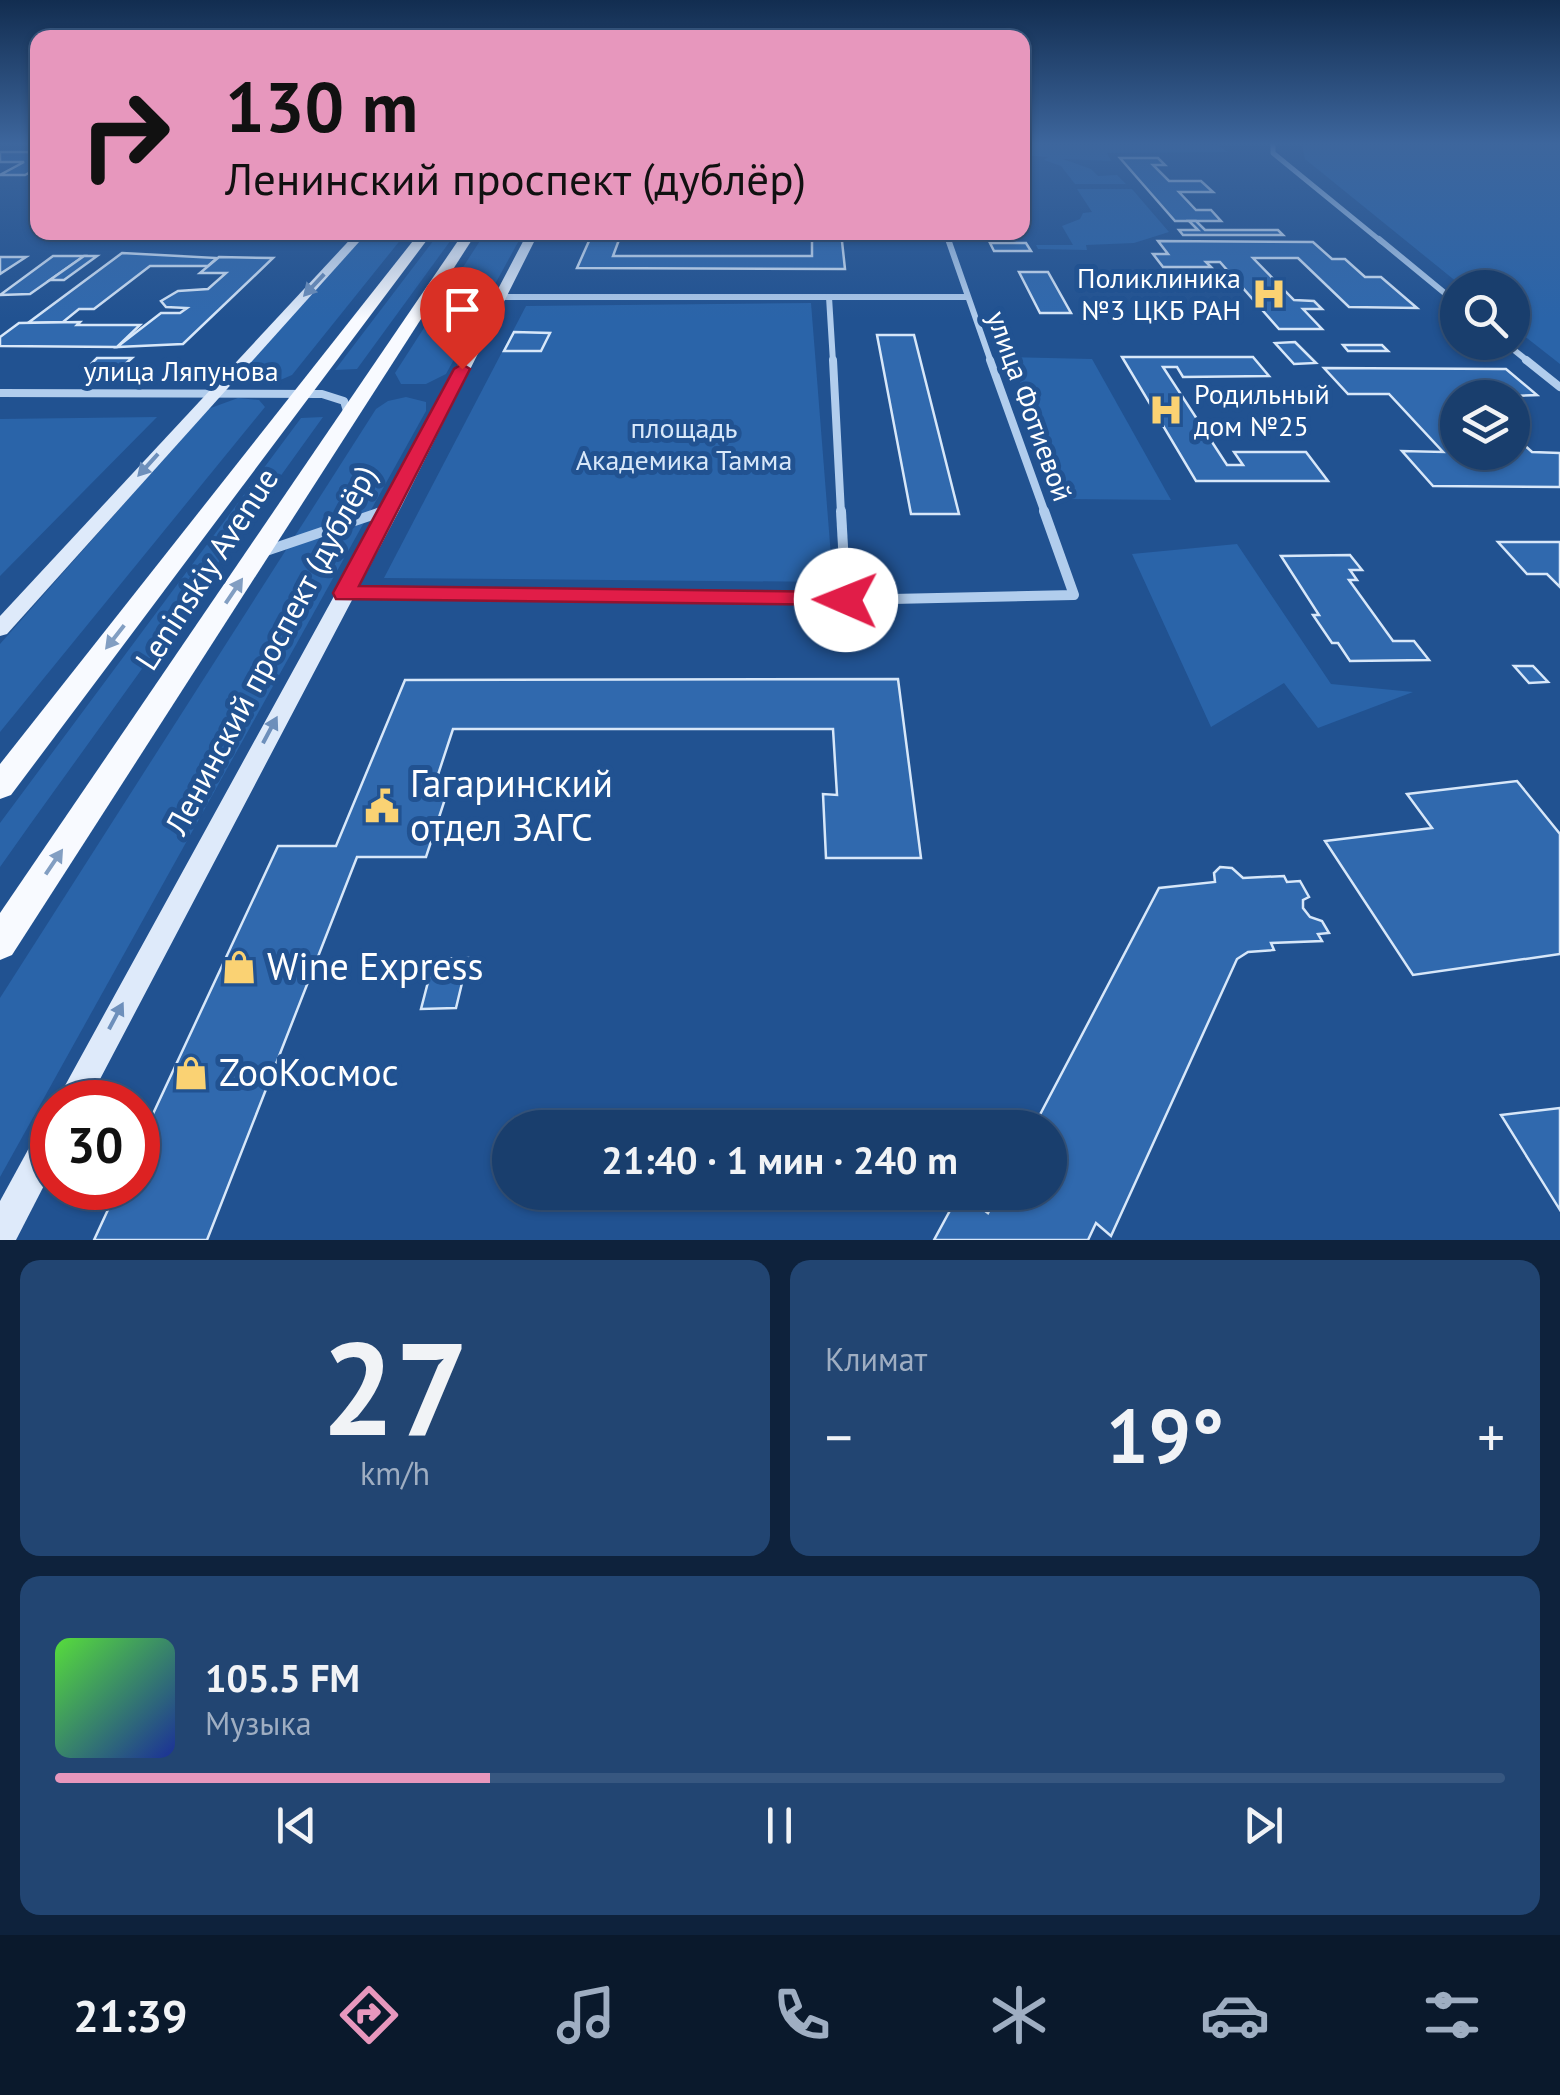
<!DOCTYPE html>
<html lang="ru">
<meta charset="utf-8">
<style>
body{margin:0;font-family:"PT Sans",sans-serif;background:#224572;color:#f1f3f6;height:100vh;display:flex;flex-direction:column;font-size:38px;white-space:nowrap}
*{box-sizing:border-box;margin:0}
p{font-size:32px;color:#9faec2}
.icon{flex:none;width:55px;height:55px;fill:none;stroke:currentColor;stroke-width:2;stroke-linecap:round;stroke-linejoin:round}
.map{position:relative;height:1240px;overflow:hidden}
.sheet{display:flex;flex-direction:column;gap:20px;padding:20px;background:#0e223c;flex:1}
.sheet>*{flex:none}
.top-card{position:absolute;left:30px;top:30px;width:1000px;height:210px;border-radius:20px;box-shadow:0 2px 8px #0004,0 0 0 2px #375780;background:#e797bd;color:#111;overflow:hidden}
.controls{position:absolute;left:1440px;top:270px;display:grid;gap:20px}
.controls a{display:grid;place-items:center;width:90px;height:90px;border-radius:50%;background:#193e6d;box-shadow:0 2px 8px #0004,0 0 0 2px #375780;font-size:50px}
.speed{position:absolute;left:30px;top:1080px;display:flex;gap:20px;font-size:50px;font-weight:700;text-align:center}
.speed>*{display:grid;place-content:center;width:130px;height:130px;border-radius:50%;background:#193e6d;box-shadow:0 2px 8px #0004,0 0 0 2px #375780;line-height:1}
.speed .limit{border:15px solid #d22;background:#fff;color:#111}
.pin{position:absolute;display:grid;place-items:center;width:85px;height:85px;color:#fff;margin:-102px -42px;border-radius:50% 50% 50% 0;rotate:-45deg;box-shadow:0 0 10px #0007}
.pin .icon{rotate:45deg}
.me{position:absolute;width:110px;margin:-55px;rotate:271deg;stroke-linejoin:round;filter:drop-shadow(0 0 8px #0008)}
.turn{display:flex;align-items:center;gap:35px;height:210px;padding:0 30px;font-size:45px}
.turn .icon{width:130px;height:130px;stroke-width:2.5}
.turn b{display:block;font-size:70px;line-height:85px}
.big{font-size:75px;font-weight:700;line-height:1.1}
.sheet .tile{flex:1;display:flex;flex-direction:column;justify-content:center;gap:15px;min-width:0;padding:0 35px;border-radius:20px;background:#224572}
.sheet .dial{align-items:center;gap:0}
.dial b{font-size:130px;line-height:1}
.song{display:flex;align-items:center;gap:30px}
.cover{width:120px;height:120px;border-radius:15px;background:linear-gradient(135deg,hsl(110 70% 55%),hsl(230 70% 35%))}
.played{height:10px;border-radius:5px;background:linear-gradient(90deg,#e797bd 30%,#375780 30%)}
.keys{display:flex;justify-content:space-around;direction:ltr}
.heat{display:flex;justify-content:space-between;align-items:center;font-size:55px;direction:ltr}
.sheet .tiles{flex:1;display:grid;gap:20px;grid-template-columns:1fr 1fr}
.tile:last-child{grid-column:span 2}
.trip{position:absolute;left:492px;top:1110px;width:575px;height:100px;border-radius:50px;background:#193e6d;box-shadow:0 2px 8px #0004,0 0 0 2px #375780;font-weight:700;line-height:100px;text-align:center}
.tabs{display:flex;height:160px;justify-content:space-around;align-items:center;background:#0a192c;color:#9faec2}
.tabs .icon{width:70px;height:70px}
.tabs .active{color:#e797bd}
.tabs b{font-size:45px;color:#f1f3f6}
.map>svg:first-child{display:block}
</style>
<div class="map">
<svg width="1560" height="1240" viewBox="0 0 1560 1240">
<rect width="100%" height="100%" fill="#215291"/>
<!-- green -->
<g fill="#2a64a9">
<polygon points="1023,145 1217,145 1228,152 1107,153 1111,161 1063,159 1091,169 1098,176 1117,175 1126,184 1075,184 1061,166 1044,160 1048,157 1023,155"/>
<polygon points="1302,145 1560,145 1560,364 1513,327 1512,288 1463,287 1305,159"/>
<polygon points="1077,189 1132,189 1169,232 1134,243 1086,245 1087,250 1038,249 1036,245 1073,245 1062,226 1080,219 1083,213 1092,212"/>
<polygon points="440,232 456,233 357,369 335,370"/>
<polygon points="366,233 406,233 292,375 271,384 241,382 239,374"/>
<polygon points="485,233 523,233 446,374 426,384 401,384 395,373"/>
<polygon points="811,303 833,582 384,578 526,306"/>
<polygon points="1010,357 1092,359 1171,500 1066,499"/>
<polygon points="406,397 426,402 426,411 0,1177 0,998 376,409 388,401"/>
<polygon points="238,398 259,400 265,407 0,732 0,644 208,409"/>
<polygon points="157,417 0,576 0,419"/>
<polygon points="323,417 29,826 0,867 0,823 301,418"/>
<polygon points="1237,544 1331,684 1413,692 1318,728 1284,683 1211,727 1132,554"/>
</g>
<!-- building -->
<g fill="#3069ae" stroke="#d7e7f9" stroke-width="2.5">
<polygon points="0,152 38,152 38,168 25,175 0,175 24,162 0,162"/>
<polygon points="1120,158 1158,158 1165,165 1153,165 1169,181 1201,181 1213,192 1179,192 1196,210 1211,210 1221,221 1175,221"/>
<polygon points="1189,221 1196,221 1205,230 1278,230 1283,235 1183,235 1179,230 1198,230"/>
<polygon points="593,232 631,232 630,237 620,237 613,256 812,256 812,237 804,237 804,232 841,232 845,269 577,268"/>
<polygon points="1158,241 1313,242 1332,259 1345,259 1365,277 1381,277 1417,308 1349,307 1298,258 1253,258 1294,300 1314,301 1322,309 1303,309 1322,329 1279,329 1220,262 1206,262 1211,267 1163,267 1153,254 1168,254"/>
<polygon points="990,243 1026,243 1031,251 994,251"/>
<polygon points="122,253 217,258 208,266 150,266 94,309 79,309 63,322 28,323"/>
<polygon points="53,256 84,256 30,294 0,295"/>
<polygon points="84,256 97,256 64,280 50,280"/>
<polygon points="0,257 26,257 0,274"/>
<polygon points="219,257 273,258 183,344 117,347 161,313 180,313 187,308 166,307 161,301 178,291 208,289 226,273 200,273"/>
<polygon points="1019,272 1048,272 1071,313 1040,313"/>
<polygon points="80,322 77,325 140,325 117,347 0,346 0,337 19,323"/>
<polygon points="514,332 550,333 541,351 504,351"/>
<polygon points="877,335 914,335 959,514 911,514"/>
<polygon points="1295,342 1316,363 1294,364 1275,343"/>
<polygon points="1343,345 1382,345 1388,351 1348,351"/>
<polygon points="1122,357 1253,357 1269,376 1183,377 1177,367 1163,367 1227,465 1243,465 1234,452 1306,452 1328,481 1196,481"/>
<polygon points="97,358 132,358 123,366 89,366"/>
<polygon points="1324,368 1506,369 1537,395 1458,398 1458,452 1512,452 1512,434 1532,452 1560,453 1560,487 1433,486 1402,451 1443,452 1389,394 1348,394"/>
<polygon points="1498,542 1560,542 1560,587 1547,574 1527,574"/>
<polygon points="1350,555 1362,570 1350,570 1357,580 1349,580 1393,641 1414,641 1429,660 1350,661 1338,643 1332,643 1313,615 1319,615 1281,556"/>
<polygon points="1514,666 1533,666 1548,682 1529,683"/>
<polygon points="898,679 921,858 826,858 823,794 837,795 833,729 453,729 431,796 446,796 426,857 357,857 207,1240 94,1240 118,1188 138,1188 138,1146 278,846 336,846 405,680"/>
<polygon points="1517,781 1560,834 1560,954 1413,975 1325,841 1432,828 1407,794"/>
<polygon points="1220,867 1232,868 1243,878 1284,876 1287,882 1300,881 1309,897 1303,900 1303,908 1310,917 1322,921 1329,933 1318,934 1322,941 1271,943 1274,950 1248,952 1237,959 1111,1236 1096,1223 1088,1240 934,1240 960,1192 988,1213 999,1192 1050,1192 1050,1128 1033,1128 1159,888 1215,882 1214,873"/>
<polygon points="468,958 456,1008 421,1009 434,959"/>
<polygon points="1560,1108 1560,1210 1501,1115"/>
</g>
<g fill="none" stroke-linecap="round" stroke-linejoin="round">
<!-- street-far3 -->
<g stroke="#b1cded" stroke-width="5">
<polyline points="1273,145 1273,153 1382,242"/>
<polyline points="945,232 949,242"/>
</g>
<!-- street-far2 -->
<g stroke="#b1cded" stroke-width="6">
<polyline points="948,239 991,362"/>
<polyline points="1379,239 1458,304"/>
<polyline points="499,297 967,297"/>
<polyline points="829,297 833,362"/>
<polyline points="1504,342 1529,362"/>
</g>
<!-- street-far1 -->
<g stroke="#b1cded" stroke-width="8">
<polyline points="833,360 841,513"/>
<polyline points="990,360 1045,513"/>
<polyline points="1526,360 1560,387"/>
<polyline points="0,393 322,394 344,401 348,414"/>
<polyline points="376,513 391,508"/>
</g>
<!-- street -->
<g stroke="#b1cded" stroke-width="10">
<polyline points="841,511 846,600"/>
<polyline points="260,553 384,511"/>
<polyline points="345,593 846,600 1074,595 1044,511"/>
</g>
<!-- secondary -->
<g fill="#deeafa" fill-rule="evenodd">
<polygon points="357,232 368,232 7,634 0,636 0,616"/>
<polygon points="528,232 539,232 401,507 88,1102 56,1102 383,507"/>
<polygon points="52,1121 52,1170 16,1240 0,1240 0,1201 41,1126"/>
</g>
<!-- primary -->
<g fill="#f8faff" fill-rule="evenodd">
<polygon points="420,232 433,232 11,795 0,799 0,764"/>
<polygon points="464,232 477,232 12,955 0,960 0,913"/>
</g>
</g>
<!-- one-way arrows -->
<defs><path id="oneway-solid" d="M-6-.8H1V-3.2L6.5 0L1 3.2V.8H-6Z" transform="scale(2.5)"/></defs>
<g fill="#6d8fbb">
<use href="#oneway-solid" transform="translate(314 285) rotate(133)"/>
<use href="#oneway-solid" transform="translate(148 465) rotate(132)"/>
<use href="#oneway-solid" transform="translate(270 730) rotate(-62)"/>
<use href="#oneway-solid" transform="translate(116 1016) rotate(-62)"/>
</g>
<g fill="#829ec2">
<use href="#oneway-solid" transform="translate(234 591) rotate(-56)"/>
<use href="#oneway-solid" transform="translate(115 637) rotate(128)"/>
<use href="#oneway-solid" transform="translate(54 862) rotate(-56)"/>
</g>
<!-- sky -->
<linearGradient id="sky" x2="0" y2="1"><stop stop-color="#122d50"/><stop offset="0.45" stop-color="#3d669d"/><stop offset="1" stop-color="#3d669d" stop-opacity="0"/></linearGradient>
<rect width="1560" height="319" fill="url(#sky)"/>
<!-- route -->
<polygon fill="#e11d48" stroke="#92132f" stroke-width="2.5" points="462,364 470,369 359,586 846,592 854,594 857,600 854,605 336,599 333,593 454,369"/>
<!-- icons -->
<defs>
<g id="hospital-bare" transform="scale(2.7)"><path d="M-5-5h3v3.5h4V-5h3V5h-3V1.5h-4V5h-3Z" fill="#fad273" stroke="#215291" stroke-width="2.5" paint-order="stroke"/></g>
<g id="civic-bare" transform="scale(2.7)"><path d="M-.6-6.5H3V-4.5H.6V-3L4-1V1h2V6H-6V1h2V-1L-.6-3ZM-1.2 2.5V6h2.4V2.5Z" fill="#fad273" stroke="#215291" stroke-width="2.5" paint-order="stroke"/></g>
<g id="shop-bare" transform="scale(2.7)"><path d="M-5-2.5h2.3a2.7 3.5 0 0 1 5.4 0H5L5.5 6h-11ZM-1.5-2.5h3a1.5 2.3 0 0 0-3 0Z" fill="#fad273" stroke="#215291" stroke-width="2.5" paint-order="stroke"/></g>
</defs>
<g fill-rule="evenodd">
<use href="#hospital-bare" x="1269" y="294"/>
<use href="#hospital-bare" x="1166" y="410"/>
<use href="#civic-bare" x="382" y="806"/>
<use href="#shop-bare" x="239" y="967"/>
<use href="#shop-bare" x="191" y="1073"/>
</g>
<g text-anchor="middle" stroke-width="10" stroke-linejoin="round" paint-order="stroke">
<!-- far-poi labels -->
<g font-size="28" fill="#fff" stroke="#215291" text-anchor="end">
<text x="1241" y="288">Поликлиника<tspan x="1241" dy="32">№3 ЦКБ РАН</tspan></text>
<text x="1194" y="404" text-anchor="start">Родильный<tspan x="1194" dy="32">дом №25</tspan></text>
</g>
<!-- far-street labels -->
<g font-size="28" fill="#fff" stroke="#215291">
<text x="181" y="381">улица Ляпунова</text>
<text transform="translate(1030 406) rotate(70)" y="10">улица Фотиевой</text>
</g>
<!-- far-park labels -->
<g font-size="28" fill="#d7e7f9" stroke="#215291">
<text x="684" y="438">площадь<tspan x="684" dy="32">Академика Тамма</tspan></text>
</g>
<!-- street labels -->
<g font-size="32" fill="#fff" stroke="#215291">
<text transform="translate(207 569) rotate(-57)" y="11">Leninskiy Avenue</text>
<text transform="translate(271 650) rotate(-62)" y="11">Ленинский проспект (дублёр)</text>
</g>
<!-- near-poi labels -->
<g font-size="38" fill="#fff" stroke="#215291" text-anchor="start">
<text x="410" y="797">Гагаринский<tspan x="410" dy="44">отдел ЗАГС</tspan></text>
<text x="267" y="980">Wine Express</text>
<text x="219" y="1086">ZooКосмос</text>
</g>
</g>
</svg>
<div class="controls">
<a><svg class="icon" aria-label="search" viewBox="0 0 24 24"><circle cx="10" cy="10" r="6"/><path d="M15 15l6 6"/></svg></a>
<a><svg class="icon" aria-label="layers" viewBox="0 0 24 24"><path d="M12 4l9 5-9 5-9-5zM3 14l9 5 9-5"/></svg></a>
</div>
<div class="speed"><div class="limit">30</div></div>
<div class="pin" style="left:462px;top:369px;background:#d93025"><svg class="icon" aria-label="arrive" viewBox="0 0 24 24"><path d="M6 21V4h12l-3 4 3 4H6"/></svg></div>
<svg class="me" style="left:846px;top:600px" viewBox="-20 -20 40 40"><circle r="19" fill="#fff"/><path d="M0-13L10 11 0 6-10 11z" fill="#e11d48"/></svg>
<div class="trip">21:40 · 1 мин · 240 m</div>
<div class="top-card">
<div class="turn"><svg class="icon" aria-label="right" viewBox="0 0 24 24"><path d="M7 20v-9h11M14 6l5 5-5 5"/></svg><div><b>130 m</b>Ленинский проспект (дублёр)</div></div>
</div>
</div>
<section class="sheet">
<div class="tiles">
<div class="tile dial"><b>27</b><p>km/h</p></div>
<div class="tile"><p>Климат</p>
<div class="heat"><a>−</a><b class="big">19°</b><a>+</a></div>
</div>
<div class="tile">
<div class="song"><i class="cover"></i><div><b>105.5 FM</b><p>Музыка</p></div></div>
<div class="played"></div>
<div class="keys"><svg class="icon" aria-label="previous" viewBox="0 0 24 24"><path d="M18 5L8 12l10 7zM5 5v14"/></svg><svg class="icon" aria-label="pause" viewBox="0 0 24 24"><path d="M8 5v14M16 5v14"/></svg><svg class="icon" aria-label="next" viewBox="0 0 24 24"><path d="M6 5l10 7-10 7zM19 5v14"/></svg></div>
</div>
</div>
</section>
<nav class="tabs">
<b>21:39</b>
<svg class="icon active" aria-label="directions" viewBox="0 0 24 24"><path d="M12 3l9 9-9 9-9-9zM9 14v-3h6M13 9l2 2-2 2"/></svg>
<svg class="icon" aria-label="music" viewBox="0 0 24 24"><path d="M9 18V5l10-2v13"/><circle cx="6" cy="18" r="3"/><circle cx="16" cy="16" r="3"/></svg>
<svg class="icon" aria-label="phone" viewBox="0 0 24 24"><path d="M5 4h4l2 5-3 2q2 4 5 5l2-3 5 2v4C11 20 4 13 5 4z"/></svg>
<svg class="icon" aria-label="climate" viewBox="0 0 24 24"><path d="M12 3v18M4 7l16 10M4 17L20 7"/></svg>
<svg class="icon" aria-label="car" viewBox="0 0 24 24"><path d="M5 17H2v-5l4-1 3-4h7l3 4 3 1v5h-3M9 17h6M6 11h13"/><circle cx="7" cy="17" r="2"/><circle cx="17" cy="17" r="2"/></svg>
<svg class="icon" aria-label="filters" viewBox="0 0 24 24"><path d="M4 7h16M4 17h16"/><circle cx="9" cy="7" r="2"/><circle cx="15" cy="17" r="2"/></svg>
</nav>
